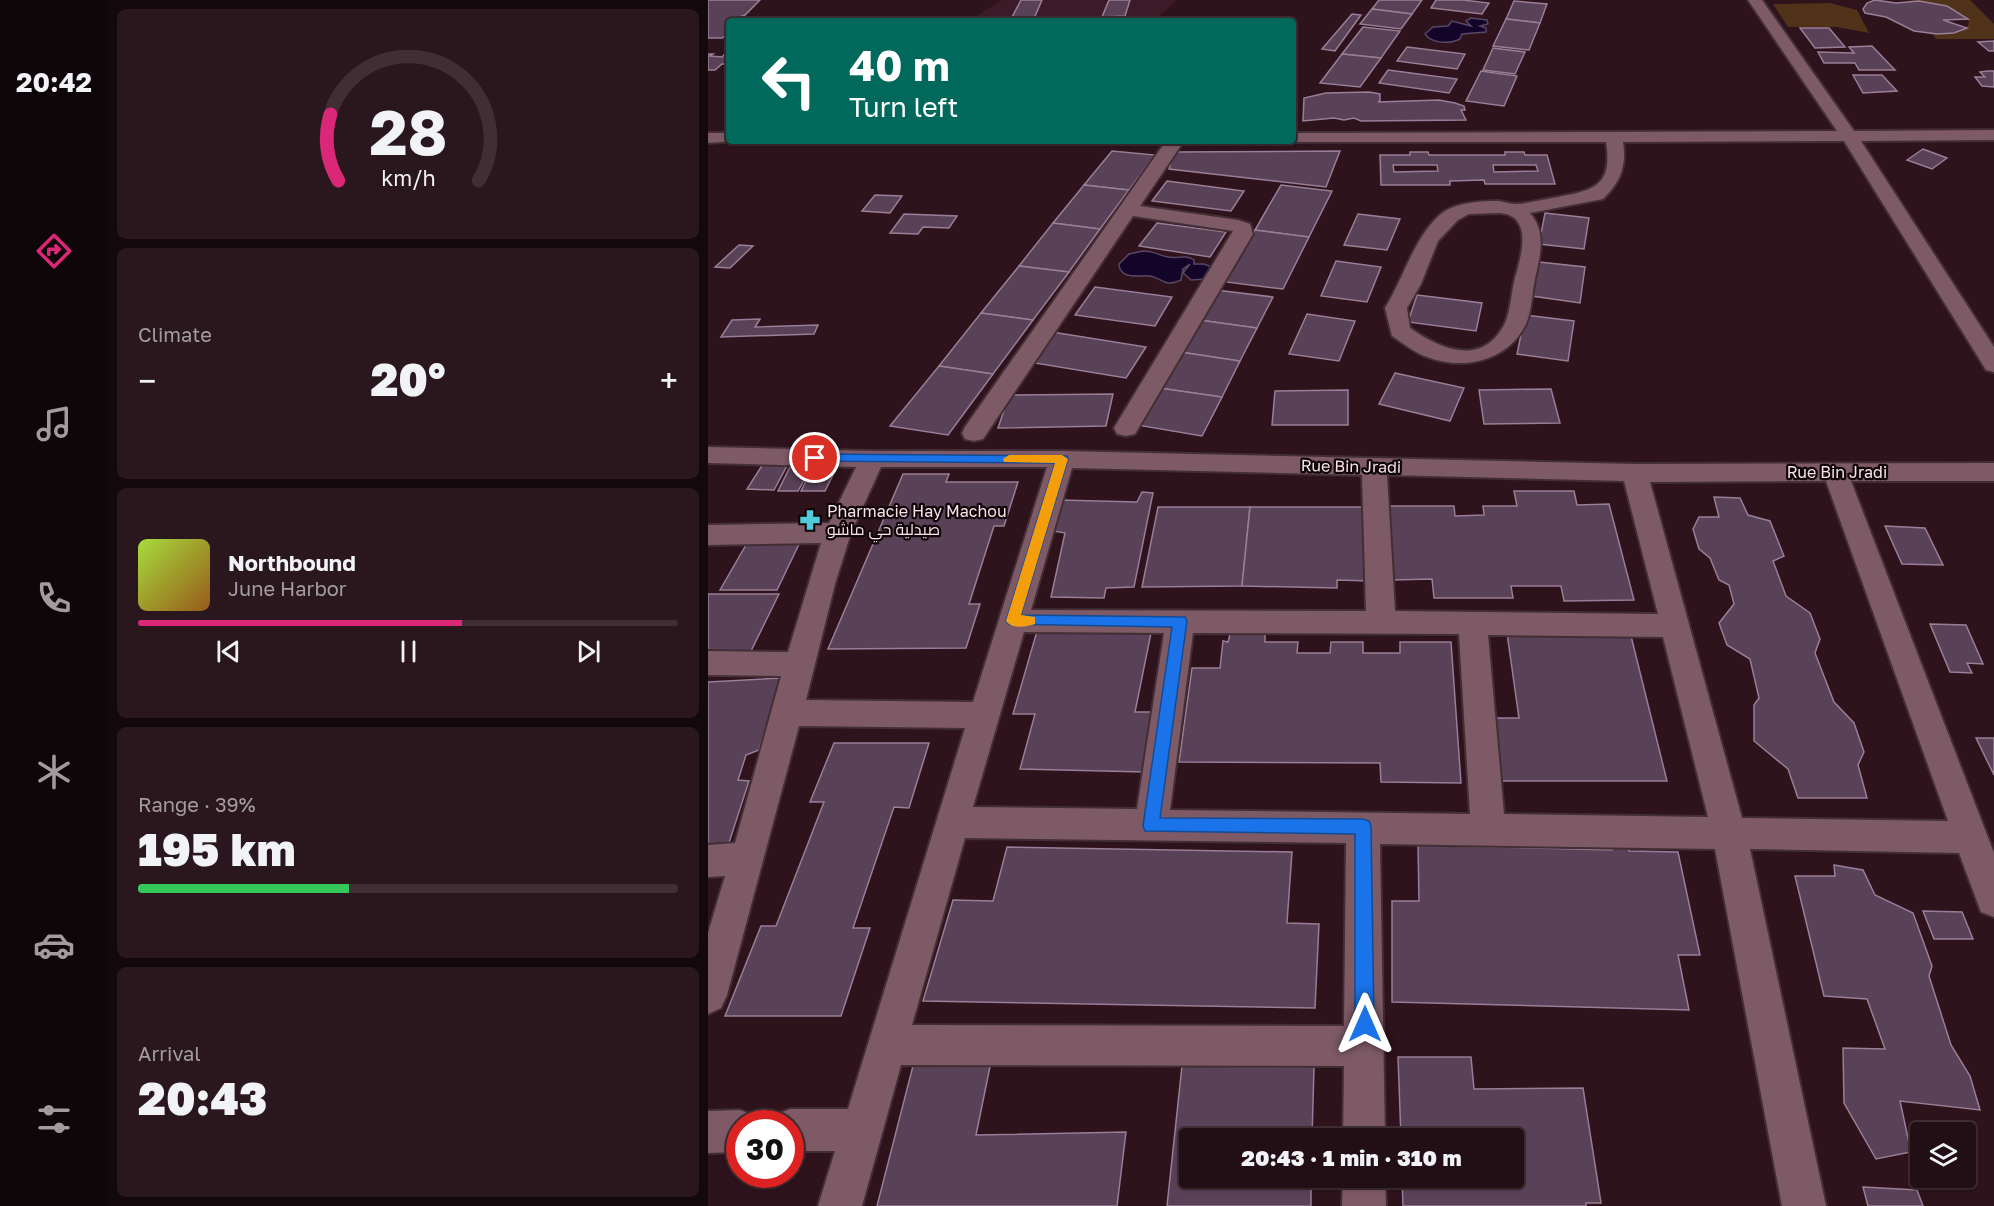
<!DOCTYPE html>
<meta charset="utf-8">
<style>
body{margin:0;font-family:"Golos Text",Cairo,sans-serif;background:#2a171e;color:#f1f3f6;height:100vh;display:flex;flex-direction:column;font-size:22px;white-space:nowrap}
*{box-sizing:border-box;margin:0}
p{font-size:20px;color:#a29ca0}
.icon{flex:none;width:33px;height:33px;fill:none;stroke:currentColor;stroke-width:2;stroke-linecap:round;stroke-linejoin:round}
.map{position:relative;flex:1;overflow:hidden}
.drawer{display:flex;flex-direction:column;gap:9px;padding:9px;background:#13080c;width:600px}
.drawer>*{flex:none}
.top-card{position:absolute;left:18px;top:18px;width:570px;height:126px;border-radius:6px;box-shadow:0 2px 4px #0004,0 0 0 2px #3f2e34;background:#00695c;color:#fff;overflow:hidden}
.tools{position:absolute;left:1202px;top:1122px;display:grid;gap:12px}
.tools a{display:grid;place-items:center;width:66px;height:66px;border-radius:6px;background:#220e15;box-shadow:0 2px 4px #0004,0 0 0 2px #3f2e34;font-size:30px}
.speed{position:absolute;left:18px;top:1110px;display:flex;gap:12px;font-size:30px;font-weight:700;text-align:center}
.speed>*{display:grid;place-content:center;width:78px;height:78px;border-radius:50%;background:#220e15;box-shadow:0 2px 4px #0004,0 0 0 2px #3f2e34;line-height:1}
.speed .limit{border:9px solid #d22;background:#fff;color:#111}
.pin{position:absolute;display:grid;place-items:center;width:51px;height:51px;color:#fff;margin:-26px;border:3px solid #fff;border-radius:50%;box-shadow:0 2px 6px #0007}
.me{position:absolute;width:66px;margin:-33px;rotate:0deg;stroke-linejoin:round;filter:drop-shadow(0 0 4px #0008)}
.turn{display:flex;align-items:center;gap:21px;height:126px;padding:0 24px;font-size:27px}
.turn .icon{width:78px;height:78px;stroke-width:2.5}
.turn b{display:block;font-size:42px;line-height:51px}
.big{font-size:45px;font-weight:800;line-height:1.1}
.drawer .card{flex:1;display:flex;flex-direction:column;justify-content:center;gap:9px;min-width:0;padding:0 21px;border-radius:9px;background:#2a171e}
.drawer .dial{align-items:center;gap:0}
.dial svg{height:156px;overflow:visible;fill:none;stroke:#3f2e34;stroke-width:7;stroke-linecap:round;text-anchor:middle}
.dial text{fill:#f1f3f6;stroke:none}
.song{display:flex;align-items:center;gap:18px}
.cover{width:72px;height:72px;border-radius:9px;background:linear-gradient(135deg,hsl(80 70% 55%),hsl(30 70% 35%))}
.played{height:6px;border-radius:3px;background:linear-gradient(90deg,#db2777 60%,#3f2e34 60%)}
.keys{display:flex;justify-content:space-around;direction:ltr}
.heat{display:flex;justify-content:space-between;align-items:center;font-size:33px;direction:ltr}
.charge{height:9px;border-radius:4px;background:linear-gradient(90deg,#34c759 39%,#3f2e34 0)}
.trip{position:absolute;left:471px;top:1128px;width:345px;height:60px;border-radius:6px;background:#220e15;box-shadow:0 2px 4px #0004,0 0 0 2px #3f2e34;font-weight:800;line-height:60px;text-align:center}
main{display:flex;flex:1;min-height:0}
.dock{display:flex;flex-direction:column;width:108px;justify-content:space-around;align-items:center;background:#0e0608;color:#a29ca0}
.dock .icon{width:42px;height:42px}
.dock .selected{color:#db2777}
.dock b{font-size:27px;color:#f1f3f6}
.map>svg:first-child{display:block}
</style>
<main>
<nav class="dock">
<b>20:42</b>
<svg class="icon selected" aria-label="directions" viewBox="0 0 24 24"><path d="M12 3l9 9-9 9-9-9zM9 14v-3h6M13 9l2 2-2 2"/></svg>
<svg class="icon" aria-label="music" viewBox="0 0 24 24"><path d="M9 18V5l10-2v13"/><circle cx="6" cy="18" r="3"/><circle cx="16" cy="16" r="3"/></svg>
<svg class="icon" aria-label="phone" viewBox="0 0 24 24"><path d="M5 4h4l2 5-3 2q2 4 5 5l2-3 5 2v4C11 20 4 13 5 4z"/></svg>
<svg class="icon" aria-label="climate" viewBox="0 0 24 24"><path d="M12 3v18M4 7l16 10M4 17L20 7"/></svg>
<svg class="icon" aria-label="car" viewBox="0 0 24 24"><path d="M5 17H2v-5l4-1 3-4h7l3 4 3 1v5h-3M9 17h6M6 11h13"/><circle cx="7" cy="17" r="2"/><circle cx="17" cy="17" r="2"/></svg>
<svg class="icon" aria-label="filters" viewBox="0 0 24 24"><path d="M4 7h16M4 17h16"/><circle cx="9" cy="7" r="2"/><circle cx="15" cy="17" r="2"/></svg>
</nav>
<section class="drawer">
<div class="card dial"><svg viewBox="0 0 100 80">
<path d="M14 69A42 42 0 1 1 86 69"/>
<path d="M14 69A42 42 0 0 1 10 35" stroke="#db2777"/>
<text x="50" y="56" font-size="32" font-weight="700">28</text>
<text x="50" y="72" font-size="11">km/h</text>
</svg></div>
<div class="card"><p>Climate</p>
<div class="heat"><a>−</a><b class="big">20°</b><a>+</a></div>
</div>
<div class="card">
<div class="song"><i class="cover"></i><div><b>Northbound</b><p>June Harbor</p></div></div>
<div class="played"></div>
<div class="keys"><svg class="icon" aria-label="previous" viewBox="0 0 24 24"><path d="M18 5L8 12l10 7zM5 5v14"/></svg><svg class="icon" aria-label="pause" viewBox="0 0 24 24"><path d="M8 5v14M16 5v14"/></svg><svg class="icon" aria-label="next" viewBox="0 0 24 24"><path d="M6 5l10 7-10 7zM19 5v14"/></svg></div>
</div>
<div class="card"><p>Range · 39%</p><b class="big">195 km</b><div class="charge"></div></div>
<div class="card"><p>Arrival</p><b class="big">20:43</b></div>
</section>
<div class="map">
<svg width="1286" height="1206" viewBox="0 0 1286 1206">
<rect width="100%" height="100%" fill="#2e121c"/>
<!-- built -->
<polygon fill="#3d1a27" points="294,0 469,0 446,21 261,21"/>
<!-- green -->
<g fill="#503218">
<path d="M1198,0H1262L1286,24V39H1228L1224,33H1246L1259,28L1261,21C1244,3 1220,3 1198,0Z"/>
<polygon points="1122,3 1149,10 1161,33 1129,27 1080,27 1065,4"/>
</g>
<!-- water -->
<g fill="#14042a" stroke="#584763" stroke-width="1.5">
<path d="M763,18L779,20L780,24L772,26L778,28V32L754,34L752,39C742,44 724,44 717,34L725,27L740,26L744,21L763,26L758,21Z"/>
<path d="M435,251C445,251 451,255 460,257C470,259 477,254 486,260V264H496L506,268L498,279L483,280L475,273L482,264L475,269L473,280C455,288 455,278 442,276C430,275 412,280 411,264L421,254Z"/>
</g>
<!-- building -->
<g fill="#594157" stroke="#997e97" stroke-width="1.5" fill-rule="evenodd">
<polygon points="0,0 52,0 37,15 21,21 21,34 14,38 0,38"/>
<polygon points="313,0 334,0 325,21 302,21"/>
<polygon points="401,0 422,0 417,16 394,17"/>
<polygon points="671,0 714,0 704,14 664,9"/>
<polygon points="728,0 755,0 781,3 774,14 723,8"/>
<polygon points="1167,0 1188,3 1211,1 1239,6 1260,19 1235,20 1259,28 1246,33 1229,34 1206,31 1178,17 1157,13 1155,9 1159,3"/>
<polygon points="806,1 839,4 832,23 798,19"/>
<polygon points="664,9 704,14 693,29 652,24"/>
<polygon points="644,14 653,15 627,51 614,49"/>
<polygon points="391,17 390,21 359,21 361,18"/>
<polygon points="798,19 832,23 821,50 785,46"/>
<polygon points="655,27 692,31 673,58 634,54"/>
<polygon points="1092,28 1121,28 1137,47 1107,48"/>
<polygon points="1286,41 1286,51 1281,51 1270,42"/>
<polygon points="1164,46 1187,70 1151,70 1147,63 1116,63 1110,52 1146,53 1141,47"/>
<polygon points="699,47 757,54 749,69 689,61"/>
<polygon points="785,48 817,52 807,74 775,70"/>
<polygon points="21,50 21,64 14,64 7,70 0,70 0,54 5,54 2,56 14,57"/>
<polygon points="634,54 673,58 652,87 612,83"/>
<polygon points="680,70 749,79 741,93 671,83"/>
<polygon points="773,71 809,76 796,106 758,101"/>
<polygon points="1279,71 1286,71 1286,87 1274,86 1267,77 1277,77 1272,72"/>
<polygon points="1145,75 1174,75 1189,91 1155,93"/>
<polygon points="661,92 672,94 672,101 670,102 731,100 747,103 756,106 757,110 753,110 758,120 653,121 646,118 636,120 626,118 595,121 596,98 618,93"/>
<polygon points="1215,149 1239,158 1224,169 1199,160"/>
<polygon points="404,151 447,155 421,190 376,185"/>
<polygon points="632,151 618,187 461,169 465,152"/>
<path d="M702,152H720L721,155H797V152H816L817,155H839L847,184H777L776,180L742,181V185H673L672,155H702ZM685,165H729L730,171L686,172ZM785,165H828L830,171L786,172Z"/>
<polygon points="459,181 536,191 523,211 444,201"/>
<polygon points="376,185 421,190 392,229 345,223"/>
<polygon points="573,185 624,191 601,237 547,230"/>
<polygon points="167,195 194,196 182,213 154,211"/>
<polygon points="837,213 881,218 876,249 831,244"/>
<polygon points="196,214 249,216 241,228 215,227 210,234 182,233"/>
<polygon points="650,214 692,219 679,250 636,245"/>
<polygon points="345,223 392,229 361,272 311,266"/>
<polygon points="449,223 518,232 502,257 431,246"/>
<polygon points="547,230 601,237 575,289 518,282"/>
<polygon points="31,245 45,246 22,268 7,267"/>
<polygon points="628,261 673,267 659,302 613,296"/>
<polygon points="831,262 877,267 872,303 824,296"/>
<polygon points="311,266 361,272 325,320 273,313"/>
<polygon points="387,287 464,297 447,326 367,315"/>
<polygon points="508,290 565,297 549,328 491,320"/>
<polygon points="709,295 774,303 768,331 700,322"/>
<polygon points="273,313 325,320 285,374 231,366"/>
<polygon points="599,314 647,321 631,361 581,354"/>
<polygon points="817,315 866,321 860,361 809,354"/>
<polygon points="52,319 47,327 110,325 106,334 13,337 24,320"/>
<polygon points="491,320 549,328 532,361 472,352"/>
<polygon points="344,332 438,347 418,378 321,362"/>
<polygon points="472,352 532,361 514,397 451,388"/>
<polygon points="231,366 285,374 240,435 182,426"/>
<polygon points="687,373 756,388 742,421 671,404"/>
<polygon points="451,388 514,397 494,436 429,425"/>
<polygon points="843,389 852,423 776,424 771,390"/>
<polygon points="640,390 640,425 564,425 567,391"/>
<polygon points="405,394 398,426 290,428 301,395"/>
<polygon points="132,461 117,491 93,491 108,462"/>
<polygon points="84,463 105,464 90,491 70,491"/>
<polygon points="55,464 80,464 66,490 39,489"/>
<polygon points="195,474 241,474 238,482 310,482 296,526 286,526 261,604 272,604 258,648 120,649"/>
<polygon points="806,491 866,491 869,505 901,504 926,600 856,601 853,586 803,586 805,598 726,598 724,579 684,580 680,506 746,506 747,516 776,515 775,506 809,506"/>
<polygon points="434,492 445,493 426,587 398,588 396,598 343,597 357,533 345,531 353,500 429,502"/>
<polygon points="1006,497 1032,498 1040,515 1062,521 1076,556 1065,561 1078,596 1102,613 1112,639 1107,653 1126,702 1146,723 1156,752 1150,765 1159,798 1090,798 1080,769 1046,741 1046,705 1051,698 1042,659 1019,645 1011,623 1026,604 1021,585 1011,580 1002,558 991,549 985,529 991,517 1011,517"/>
<polygon points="450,507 542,507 534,586 434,587"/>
<polygon points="542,507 662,507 662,581 629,580 629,588 534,586"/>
<polygon points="1177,526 1217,528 1235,565 1194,564"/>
<polygon points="42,538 94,538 69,590 12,590"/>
<polygon points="0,594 71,594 42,653 0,653"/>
<polygon points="1222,624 1258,625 1275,664 1259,663 1264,673 1242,672"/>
<polygon points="329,631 443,633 427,712 447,712 436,772 312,769 327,714 305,714"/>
<polygon points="922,632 959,781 794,781 787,718 811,718 799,633"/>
<polygon points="522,634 557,634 557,642 590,642 589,653 622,653 623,642 655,642 655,653 692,653 692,642 743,642 753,783 673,782 672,763 471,762 484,668 512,668 515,641 520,642"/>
<polygon points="73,678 51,750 38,755 30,780 41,781 18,852 0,852 0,682"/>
<polygon points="1268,738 1286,738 1286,775"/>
<polygon points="126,743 221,743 201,808 186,807 145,928 162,928 133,1016 17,1016 53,926 68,926 116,802 102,802"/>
<polygon points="902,837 919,837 921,851 970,852 992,955 970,955 981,1010 684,1002 684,901 711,901 710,845 904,850"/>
<polygon points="299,847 584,852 579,923 611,924 607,1008 215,1001 245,900 285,901"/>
<polygon points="1126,865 1155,870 1167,895 1205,913 1224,966 1221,976 1243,1045 1262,1076 1272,1110 1192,1101 1203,1152 1168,1159 1136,1103 1135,1048 1177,1049 1159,999 1116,996 1087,876 1127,876"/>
<polygon points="1215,911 1254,912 1265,939 1226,939"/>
<polygon points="284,1057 268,1135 418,1132 409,1206 169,1206 207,1058"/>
<polygon points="690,1057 763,1057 766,1089 875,1088 893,1203 878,1203 878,1206 695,1206 694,1178 806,1178 806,1138 693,1138"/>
<polygon points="474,1066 606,1067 604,1138 482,1138 482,1178 603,1178 603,1206 459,1206"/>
<polygon points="1155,1187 1209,1190 1215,1206 1160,1206"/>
</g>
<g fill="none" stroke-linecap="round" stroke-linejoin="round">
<!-- minor casing -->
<g stroke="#422e34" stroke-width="4">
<g id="minor">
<path d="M1040,0H1054L1146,131L1286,130V140L1153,141L1286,347V372L1278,370L1275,365L1136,141L915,142C919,166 912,183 895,199L822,213C839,232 832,256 827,279C824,293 824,310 818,324C800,361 756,371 719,357C707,353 695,343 684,336L677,308C696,278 708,231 737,211C752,202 773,201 791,201C797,202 803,204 809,204C822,203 836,199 850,197C886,190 905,186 898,142H579L585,141V133L1129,131ZM792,213C800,214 807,216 811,224C819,239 811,263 807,278C803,293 803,309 797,323C775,368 732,349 702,328L699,308L713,284L730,241L750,220L761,214Z"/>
<polygon points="0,133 21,133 21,141 27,141 0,143"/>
<polygon points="458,141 476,141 432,206 530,220 542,224 545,234 427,434 418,436 409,434 406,428 525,231 425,216 275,439 266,441 257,439 254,433 257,427"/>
<path d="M0,447L164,451H354L927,464L1286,463V481H1143L1286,853V917L1273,912L1251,853L1042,849L1118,1206H1074L1007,849L672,844L677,1138H635L636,1066L193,1065L154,1206H110L127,1151H82V1124H64L67,1115L82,1109H140L257,728L91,726L19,995L13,1008L0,1014V933L17,876L0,877V845L27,843L73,676L0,675V651L80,652L113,543L0,545V525L121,523L148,467L0,463ZM173,467H339L265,702L98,700L127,584L143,533ZM364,468L654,475L658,611L323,610ZM679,475L916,481L950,614L687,611ZM1118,481L1240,821L1034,818L942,482ZM316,632L456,633L429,809L265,807ZM485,633L751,634L762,814L462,810ZM780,635L955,637L1000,817L796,814ZM257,838L638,843L636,1026L204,1025Z"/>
<polygon points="32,1110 47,1116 50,1124 32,1124 32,1152 0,1153 0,1111"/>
<polygon points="635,1178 677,1178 678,1206 634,1206"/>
</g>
</g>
<!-- minor -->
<use href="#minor" fill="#7d5a65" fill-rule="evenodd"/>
</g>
<!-- route -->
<polygon fill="#1a73e8" stroke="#114b97" stroke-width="1.5" points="107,454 359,456 360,459 313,615 477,617 479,621 452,818 655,819 661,821 663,826 666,1024 663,1031 657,1034 650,1031 647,1024 647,834 437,831 435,826 464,627 300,624 298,621 347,463 103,461 101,458"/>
<!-- slow -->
<path fill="#f59e0b" d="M301,455H354L360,459L313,615L327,617V624C319,627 303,629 298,621L347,463L296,462L295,459Z"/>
<!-- icons -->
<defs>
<g id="pharmacy-bare" transform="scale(1.62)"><path d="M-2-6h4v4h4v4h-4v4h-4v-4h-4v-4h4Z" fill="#52cbd9" stroke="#0f0407" stroke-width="2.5" paint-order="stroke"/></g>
</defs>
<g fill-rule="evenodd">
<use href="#pharmacy-bare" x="102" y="520"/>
</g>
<g text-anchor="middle" stroke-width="4.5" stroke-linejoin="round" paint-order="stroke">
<!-- street labels -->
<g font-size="16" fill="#f8e3e9" stroke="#0f0407">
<text transform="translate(643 466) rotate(1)" y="6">Rue Bin Jradi</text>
<text x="1129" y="478">Rue Bin Jradi</text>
</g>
<!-- poi labels -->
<g font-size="16" fill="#f8e3e9" stroke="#0f0407" text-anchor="start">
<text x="119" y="517">Pharmacie Hay Machou<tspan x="119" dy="18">صيدلية حي ماشو</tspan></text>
</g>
</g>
</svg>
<div class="tools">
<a><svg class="icon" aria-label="layers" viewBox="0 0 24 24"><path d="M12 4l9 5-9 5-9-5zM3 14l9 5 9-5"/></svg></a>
</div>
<div class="speed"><div class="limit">30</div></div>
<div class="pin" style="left:107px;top:458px;background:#d93025"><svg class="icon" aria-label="arrive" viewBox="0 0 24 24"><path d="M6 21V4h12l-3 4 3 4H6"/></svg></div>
<svg class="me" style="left:657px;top:1024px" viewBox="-20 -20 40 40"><path d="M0-17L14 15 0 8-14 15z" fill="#1a73e8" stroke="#fff" stroke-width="4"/></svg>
<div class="trip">20:43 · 1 min · 310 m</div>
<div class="top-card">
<div class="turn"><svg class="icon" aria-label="left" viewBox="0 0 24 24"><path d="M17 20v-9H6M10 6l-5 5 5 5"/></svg><div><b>40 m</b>Turn left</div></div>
</div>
</div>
</main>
